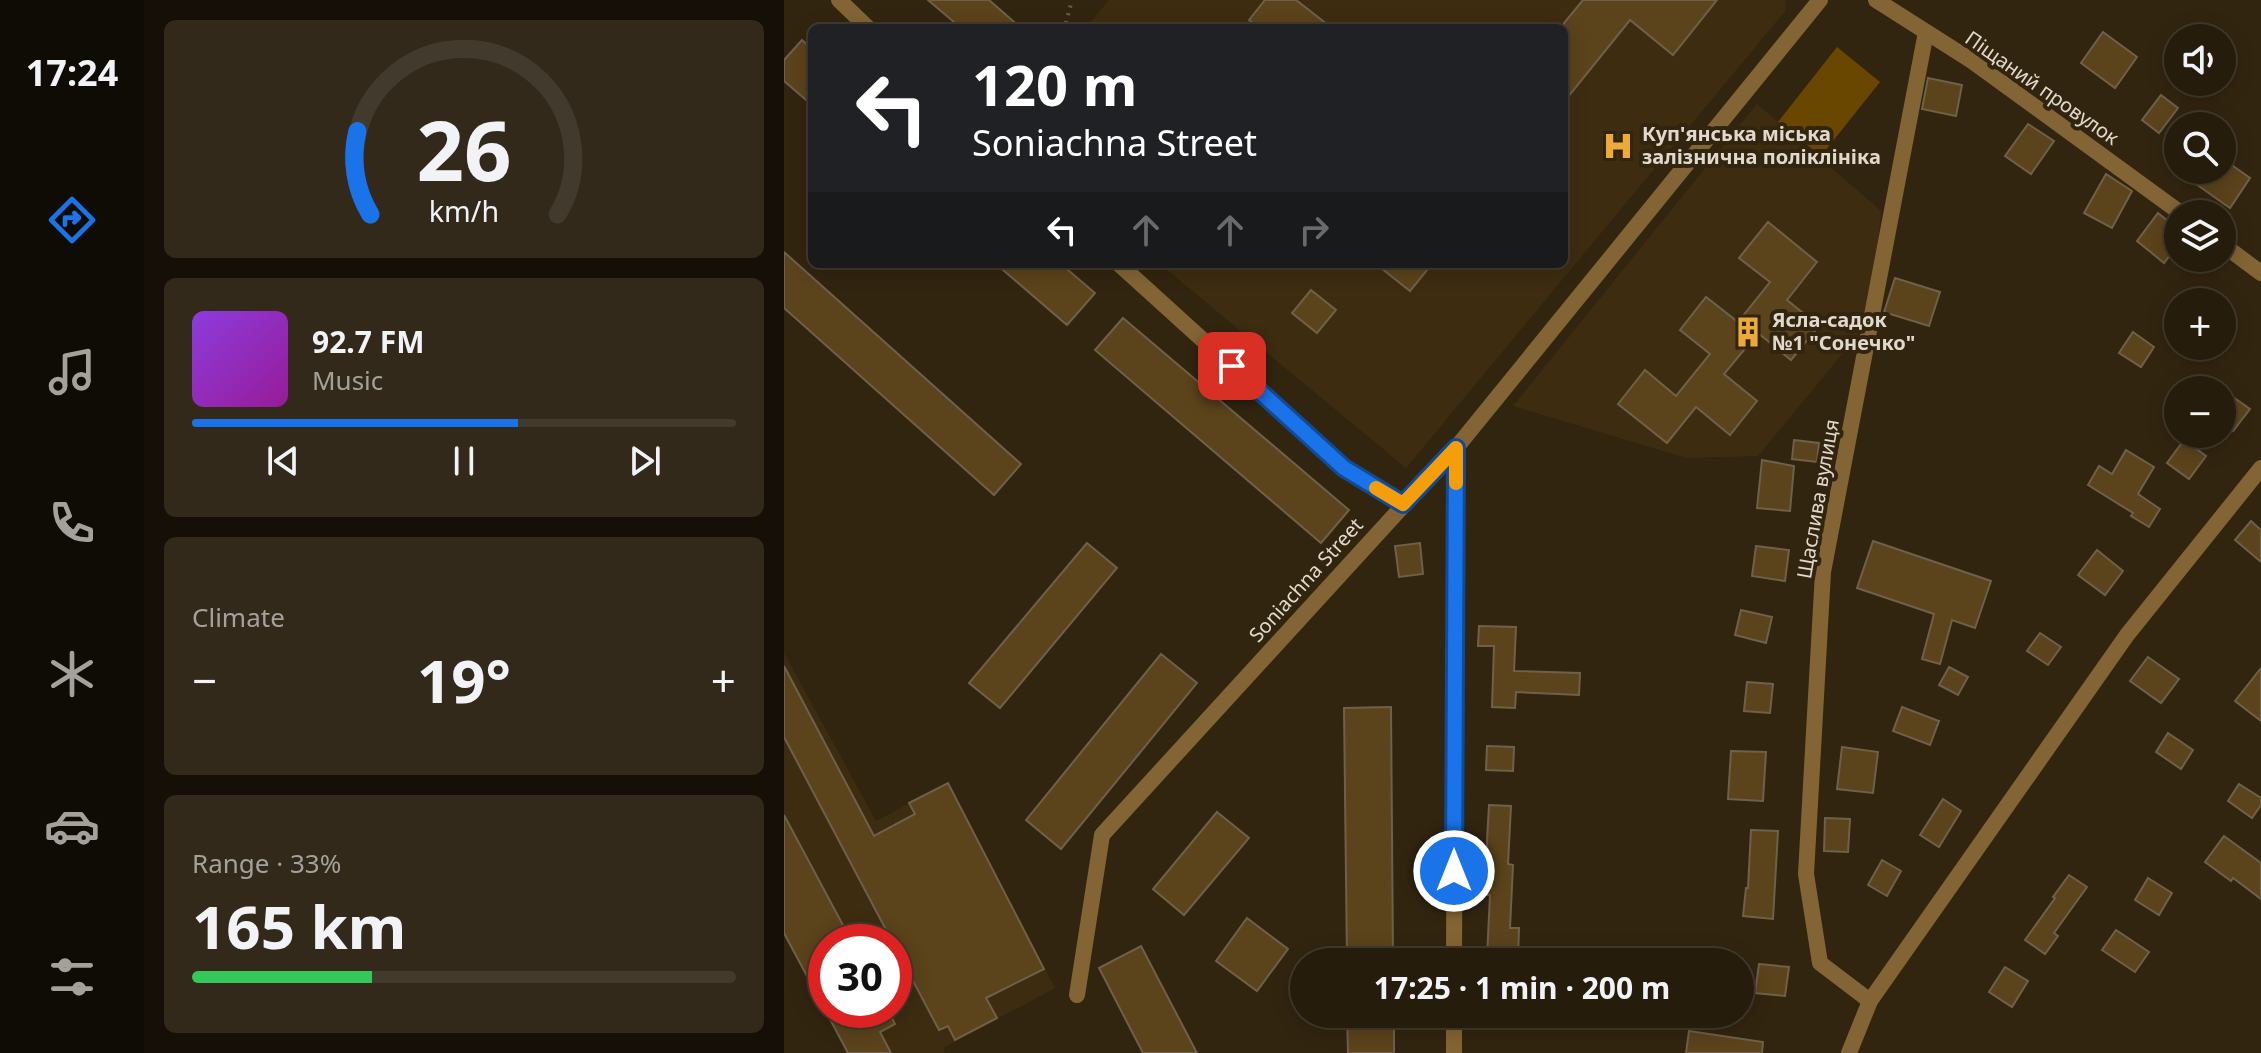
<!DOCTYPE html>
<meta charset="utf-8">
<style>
body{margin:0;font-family:"Noto Sans",sans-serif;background:#32291a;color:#f1f3f6;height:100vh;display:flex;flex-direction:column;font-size:30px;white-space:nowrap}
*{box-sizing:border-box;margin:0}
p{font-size:26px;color:#a4a19d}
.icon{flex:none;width:44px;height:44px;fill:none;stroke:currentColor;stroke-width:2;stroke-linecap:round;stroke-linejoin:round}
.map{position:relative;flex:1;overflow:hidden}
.sheet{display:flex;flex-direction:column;gap:20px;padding:20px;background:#150f07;width:640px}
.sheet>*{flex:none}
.guide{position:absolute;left:24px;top:24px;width:760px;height:244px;border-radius:12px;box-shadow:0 4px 20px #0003,0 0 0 2px #423a2d;background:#202124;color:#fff;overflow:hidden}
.controls{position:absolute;left:1380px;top:24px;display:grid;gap:16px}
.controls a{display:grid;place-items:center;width:72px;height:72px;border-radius:50%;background:#261c0c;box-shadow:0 4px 20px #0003,0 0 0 2px #423a2d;font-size:40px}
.speed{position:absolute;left:24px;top:924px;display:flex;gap:16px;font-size:40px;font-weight:700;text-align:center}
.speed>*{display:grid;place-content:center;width:104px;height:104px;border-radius:50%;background:#261c0c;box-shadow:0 4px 20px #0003,0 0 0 2px #423a2d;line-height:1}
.speed .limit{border:12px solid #d22;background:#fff;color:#111}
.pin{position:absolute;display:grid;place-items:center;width:68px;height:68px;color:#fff;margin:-34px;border-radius:16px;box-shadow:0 4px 12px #0006}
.me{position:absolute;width:88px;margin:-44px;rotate:0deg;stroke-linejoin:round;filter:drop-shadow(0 0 6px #0008)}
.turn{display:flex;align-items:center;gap:28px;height:168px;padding:0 32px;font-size:36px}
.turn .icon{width:104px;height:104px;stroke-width:2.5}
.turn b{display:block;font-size:56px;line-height:68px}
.lanes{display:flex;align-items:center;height:76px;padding:0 32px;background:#0003;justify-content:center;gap:40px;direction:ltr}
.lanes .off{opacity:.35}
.big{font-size:60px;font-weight:700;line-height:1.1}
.sheet .card{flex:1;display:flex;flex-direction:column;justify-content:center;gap:12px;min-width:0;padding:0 28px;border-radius:12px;background:#32291a}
.sheet .dial{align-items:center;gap:0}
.dial svg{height:208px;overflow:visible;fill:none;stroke:#423a2d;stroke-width:7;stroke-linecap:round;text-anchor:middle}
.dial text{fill:#f1f3f6;stroke:none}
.song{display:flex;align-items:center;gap:24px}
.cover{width:96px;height:96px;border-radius:12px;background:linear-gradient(135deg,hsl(270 70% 55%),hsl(300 70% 35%))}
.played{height:8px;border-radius:4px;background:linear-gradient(90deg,#1a73e8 60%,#423a2d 60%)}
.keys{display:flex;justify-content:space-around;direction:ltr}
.heat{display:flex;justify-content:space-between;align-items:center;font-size:44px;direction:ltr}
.charge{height:12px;border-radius:6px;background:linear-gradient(90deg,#34c759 33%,#423a2d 0)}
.trip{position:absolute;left:506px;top:948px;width:464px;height:80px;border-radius:40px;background:#261c0c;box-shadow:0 4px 20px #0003,0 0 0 2px #423a2d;font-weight:700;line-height:80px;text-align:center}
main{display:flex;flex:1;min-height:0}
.tab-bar{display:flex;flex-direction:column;width:144px;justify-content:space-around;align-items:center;background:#0f0b05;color:#a4a19d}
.tab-bar .icon{width:56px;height:56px}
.tab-bar .selected{color:#1a73e8}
.tab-bar b{font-size:36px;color:#f1f3f6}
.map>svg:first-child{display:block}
</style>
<main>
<nav class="tab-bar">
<b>17:24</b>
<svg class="icon selected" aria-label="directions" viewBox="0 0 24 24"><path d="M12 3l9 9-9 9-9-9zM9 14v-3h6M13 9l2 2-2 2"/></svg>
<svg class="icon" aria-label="music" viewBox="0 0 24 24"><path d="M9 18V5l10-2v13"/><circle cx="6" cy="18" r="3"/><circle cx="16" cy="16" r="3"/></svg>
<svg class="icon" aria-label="phone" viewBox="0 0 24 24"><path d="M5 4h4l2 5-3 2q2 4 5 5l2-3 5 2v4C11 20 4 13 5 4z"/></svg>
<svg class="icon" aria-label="climate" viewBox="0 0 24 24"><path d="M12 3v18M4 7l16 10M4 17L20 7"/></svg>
<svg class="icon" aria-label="car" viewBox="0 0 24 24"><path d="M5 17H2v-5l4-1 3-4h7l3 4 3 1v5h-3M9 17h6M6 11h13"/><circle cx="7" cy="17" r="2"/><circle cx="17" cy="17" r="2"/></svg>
<svg class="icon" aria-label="filters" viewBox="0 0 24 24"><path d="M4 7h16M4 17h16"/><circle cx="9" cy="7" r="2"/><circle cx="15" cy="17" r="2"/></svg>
</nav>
<section class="sheet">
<div class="card dial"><svg viewBox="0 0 100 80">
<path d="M14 69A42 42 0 1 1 86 69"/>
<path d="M14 69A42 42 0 0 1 9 37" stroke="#1a73e8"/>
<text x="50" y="56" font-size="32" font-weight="700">26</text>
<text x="50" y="72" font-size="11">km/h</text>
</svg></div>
<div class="card">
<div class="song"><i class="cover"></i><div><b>92.7 FM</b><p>Music</p></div></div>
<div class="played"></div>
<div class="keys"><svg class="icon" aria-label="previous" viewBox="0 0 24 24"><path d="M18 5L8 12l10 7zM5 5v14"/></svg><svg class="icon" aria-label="pause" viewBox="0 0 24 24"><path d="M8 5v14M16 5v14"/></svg><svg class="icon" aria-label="next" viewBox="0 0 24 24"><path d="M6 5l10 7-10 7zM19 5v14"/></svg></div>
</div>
<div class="card"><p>Climate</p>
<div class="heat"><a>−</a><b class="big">19°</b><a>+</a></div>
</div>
<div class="card"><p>Range · 33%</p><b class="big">165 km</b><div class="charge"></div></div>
</section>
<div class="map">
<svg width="1477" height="1053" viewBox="0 0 1477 1053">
<rect width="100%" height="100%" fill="#322510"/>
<!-- built -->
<g fill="#3d2c10" fill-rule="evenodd">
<polygon points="325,0 1001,0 1002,10 622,468 376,264 780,264 780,28 302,28"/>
<polygon points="973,104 1097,211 1087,319 974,456 902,458 729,406"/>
<path d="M0,653L92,821L164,783L271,988L159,1048L161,1053H64L0,933ZM42,942H110V1010H42Z"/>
</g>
<!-- green -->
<polygon fill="#6a4700" points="1053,47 1096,82 1037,156 994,122"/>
<!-- building -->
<g fill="#5b431b" stroke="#6f604a" stroke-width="2">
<polygon points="144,0 205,0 237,28 177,28"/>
<polygon points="481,0 512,0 548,28 476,28 465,20"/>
<polygon points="799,0 933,0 889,55 846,20 780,102 780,23"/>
<polygon points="1319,32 1353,57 1331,88 1297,63"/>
<polygon points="18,40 28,49 28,105 0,81 0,60"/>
<polygon points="1144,78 1178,85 1172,116 1138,109"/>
<polygon points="1377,95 1394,108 1375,133 1358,120"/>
<polygon points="1244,124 1270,141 1247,174 1221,156"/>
<polygon points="1438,158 1466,178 1446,208 1412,184 1422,170 1438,170"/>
<polygon points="1322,174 1348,191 1328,228 1300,213"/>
<polygon points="1374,213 1394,229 1394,245 1380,263 1353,241"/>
<polygon points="984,222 1033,262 1003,300 1035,326 1007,360 974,333 940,374 973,401 946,435 912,407 883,443 834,404 861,370 892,396 926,354 896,330 922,297 954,322 986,282 955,258"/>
<polygon points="0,252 237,464 210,495 0,308"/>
<polygon points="212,264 277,264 311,293 283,325"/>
<polygon points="592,264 648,264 626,291"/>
<polygon points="1111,278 1156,292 1145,326 1100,312"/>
<polygon points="527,290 552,310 533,333 508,313"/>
<polygon points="339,318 565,510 537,543 311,350"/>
<polygon points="1349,332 1370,347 1357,367 1335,353"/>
<polygon points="1438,392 1448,398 1449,397 1466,409 1449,431 1438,423"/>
<polygon points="1010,440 1035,443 1033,462 1008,459"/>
<polygon points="1400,440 1422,456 1405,479 1383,463"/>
<polygon points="1342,450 1370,467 1354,494 1376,509 1365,527 1347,516 1349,513 1304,485 1315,466 1328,474"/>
<polygon points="978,460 1010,466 1006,511 973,508"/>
<polygon points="1467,521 1477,530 1477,562 1451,540"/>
<polygon points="1089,541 1207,581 1191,628 1168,620 1156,664 1138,659 1150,614 1073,588"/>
<polygon points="303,543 333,568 216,708 185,683"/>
<polygon points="636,543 639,574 615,577 611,546"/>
<polygon points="972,546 1005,550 1001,581 968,576"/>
<polygon points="1313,550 1339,571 1321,595 1294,575"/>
<polygon points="957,610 988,617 982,643 951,635"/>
<polygon points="695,626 732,627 730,671 796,673 795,695 732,692 731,708 708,707 710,646 694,646"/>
<polygon points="1256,633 1277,647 1264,665 1243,651"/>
<polygon points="377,654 413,683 277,849 242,820"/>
<polygon points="1364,657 1395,679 1377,703 1346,681"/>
<polygon points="0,666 90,836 131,814 125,803 164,783 260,969 202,998 213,1018 171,1040 164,1026 155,1030 0,737"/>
<polygon points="1165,667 1184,677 1174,695 1155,685"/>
<polygon points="1477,668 1477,721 1451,701"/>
<polygon points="963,682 989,684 986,713 960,711"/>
<polygon points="607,707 609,962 563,962 560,708"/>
<polygon points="1118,707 1155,721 1146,745 1109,731"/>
<polygon points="1384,733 1409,750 1397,769 1372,752"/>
<polygon points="703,746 730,747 729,771 702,770"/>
<polygon points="1058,747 1094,752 1089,793 1053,789"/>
<polygon points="947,751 982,752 979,801 944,799"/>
<polygon points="1455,784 1477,798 1477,805 1468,818 1444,801"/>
<polygon points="1159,799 1177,811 1155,847 1136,835"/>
<polygon points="705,805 727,806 724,864 729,865 726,928 735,928 734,959 703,957 706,895 700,895"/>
<polygon points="433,812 465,838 400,915 369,889"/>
<polygon points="0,815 68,942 42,942 42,1010 104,1010 111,1024 96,1032 107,1053 64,1053 0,933"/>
<polygon points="1041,818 1066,819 1064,852 1040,851"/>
<polygon points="967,830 994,831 989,919 959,916 962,888 964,888"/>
<polygon points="1440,836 1477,863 1477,899 1449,878 1447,881 1421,862"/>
<polygon points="1098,860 1117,871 1103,896 1084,885"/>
<polygon points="1285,875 1303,887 1270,933 1274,936 1261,954 1241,940 1271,898 1269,897"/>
<polygon points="1364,878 1388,893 1375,915 1351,900"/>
<polygon points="463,918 504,949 473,991 432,961"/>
<polygon points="1332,930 1365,952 1351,972 1318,950"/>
<polygon points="357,946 413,1053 359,1053 315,968"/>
<polygon points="975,964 1005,967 1001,996 971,993"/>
<polygon points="1221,967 1244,981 1228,1007 1205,992"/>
<polygon points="563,1014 610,1014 610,1053 564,1053"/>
<polygon points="905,1031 979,1042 978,1053 902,1053"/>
</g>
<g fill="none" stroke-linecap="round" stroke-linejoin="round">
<!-- path -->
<polyline stroke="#685c4a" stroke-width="4" stroke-dasharray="2 6" stroke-linecap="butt" points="282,23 288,0"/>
<!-- street -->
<g stroke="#836535" stroke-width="16">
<polyline points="55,0 84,28"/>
<polyline points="1092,0 1188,61 1398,214"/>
<polyline points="1438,244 1477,273"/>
<polyline points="335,264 560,468 619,504"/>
<polyline points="670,962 672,448"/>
<polyline points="293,995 318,835 672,448 1036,0"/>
<polyline points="1086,1001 1036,963 1022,874 1039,572 1142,32"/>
<polyline points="670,1053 670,1014"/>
<polyline points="1065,1053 1086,1001 1343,635 1477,468"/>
</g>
</g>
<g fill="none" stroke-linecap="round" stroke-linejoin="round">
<!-- route casing -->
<g stroke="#114b97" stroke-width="20">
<polyline id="route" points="448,366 560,468 619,504 672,448 670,871"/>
</g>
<!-- route -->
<use href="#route" stroke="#1a73e8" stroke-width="14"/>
<!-- slow -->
<polyline stroke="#f59e0b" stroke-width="14" points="592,488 619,504 672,448 672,483"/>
</g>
<!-- icons -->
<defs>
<g id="hospital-bare" transform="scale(2.4)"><path d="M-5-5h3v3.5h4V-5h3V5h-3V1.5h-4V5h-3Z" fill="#ebaa39" stroke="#322510" stroke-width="2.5" paint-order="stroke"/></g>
<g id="building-bare" transform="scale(2.4)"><path d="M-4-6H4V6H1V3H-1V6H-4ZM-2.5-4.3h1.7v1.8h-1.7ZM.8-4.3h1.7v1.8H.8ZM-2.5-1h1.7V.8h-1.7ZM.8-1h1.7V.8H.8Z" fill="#ebaa39" stroke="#322510" stroke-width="2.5" paint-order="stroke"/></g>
</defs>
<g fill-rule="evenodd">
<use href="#hospital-bare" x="834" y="146"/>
<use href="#building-bare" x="964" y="332"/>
</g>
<g text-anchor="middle" stroke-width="8" stroke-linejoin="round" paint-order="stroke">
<!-- street labels -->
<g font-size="20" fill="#e2d9cd" stroke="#322510">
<text transform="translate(1258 88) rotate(35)" y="7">Піщаний провулок</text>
<text transform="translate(1034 499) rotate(-80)" y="7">Щаслива вулиця</text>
<text transform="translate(522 580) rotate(-48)" y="7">Soniachna Street</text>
</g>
<!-- poi labels -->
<g font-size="20" font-weight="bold" fill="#e2d9cd" stroke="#322510" text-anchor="start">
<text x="858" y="141">Куп'янська міська<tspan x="858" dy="23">залізнична поліклініка</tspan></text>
<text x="988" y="327">Ясла-садок<tspan x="988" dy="23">№1 "Сонечко"</tspan></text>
</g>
</g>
</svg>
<div class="controls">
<a><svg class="icon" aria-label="sound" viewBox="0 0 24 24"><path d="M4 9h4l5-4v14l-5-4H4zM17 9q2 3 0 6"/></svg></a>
<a><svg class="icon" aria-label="search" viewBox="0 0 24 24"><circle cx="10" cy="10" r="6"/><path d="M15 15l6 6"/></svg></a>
<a><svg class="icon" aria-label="layers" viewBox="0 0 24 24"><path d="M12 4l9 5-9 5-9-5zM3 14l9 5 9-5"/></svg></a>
<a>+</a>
<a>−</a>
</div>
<div class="speed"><div class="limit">30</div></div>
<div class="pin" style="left:448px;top:366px;background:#d93025"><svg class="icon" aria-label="arrive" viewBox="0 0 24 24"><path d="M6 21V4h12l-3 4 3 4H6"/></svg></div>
<svg class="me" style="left:670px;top:871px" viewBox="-20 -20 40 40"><circle r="17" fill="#1a73e8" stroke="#fff" stroke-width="3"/><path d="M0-11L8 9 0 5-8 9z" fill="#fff"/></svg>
<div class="trip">17:25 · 1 min · 200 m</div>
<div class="guide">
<div class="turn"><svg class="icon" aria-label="left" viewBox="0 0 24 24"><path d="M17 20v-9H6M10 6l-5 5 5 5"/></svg><div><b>120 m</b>Soniachna Street</div></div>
<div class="lanes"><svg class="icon" aria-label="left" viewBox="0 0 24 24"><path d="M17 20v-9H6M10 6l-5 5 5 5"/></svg><svg class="icon off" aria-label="ahead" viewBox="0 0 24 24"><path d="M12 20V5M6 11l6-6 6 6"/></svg><svg class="icon off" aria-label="ahead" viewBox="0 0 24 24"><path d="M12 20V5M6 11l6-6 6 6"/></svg><svg class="icon off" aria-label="right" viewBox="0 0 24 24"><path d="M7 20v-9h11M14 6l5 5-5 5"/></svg></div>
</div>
</div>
</main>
